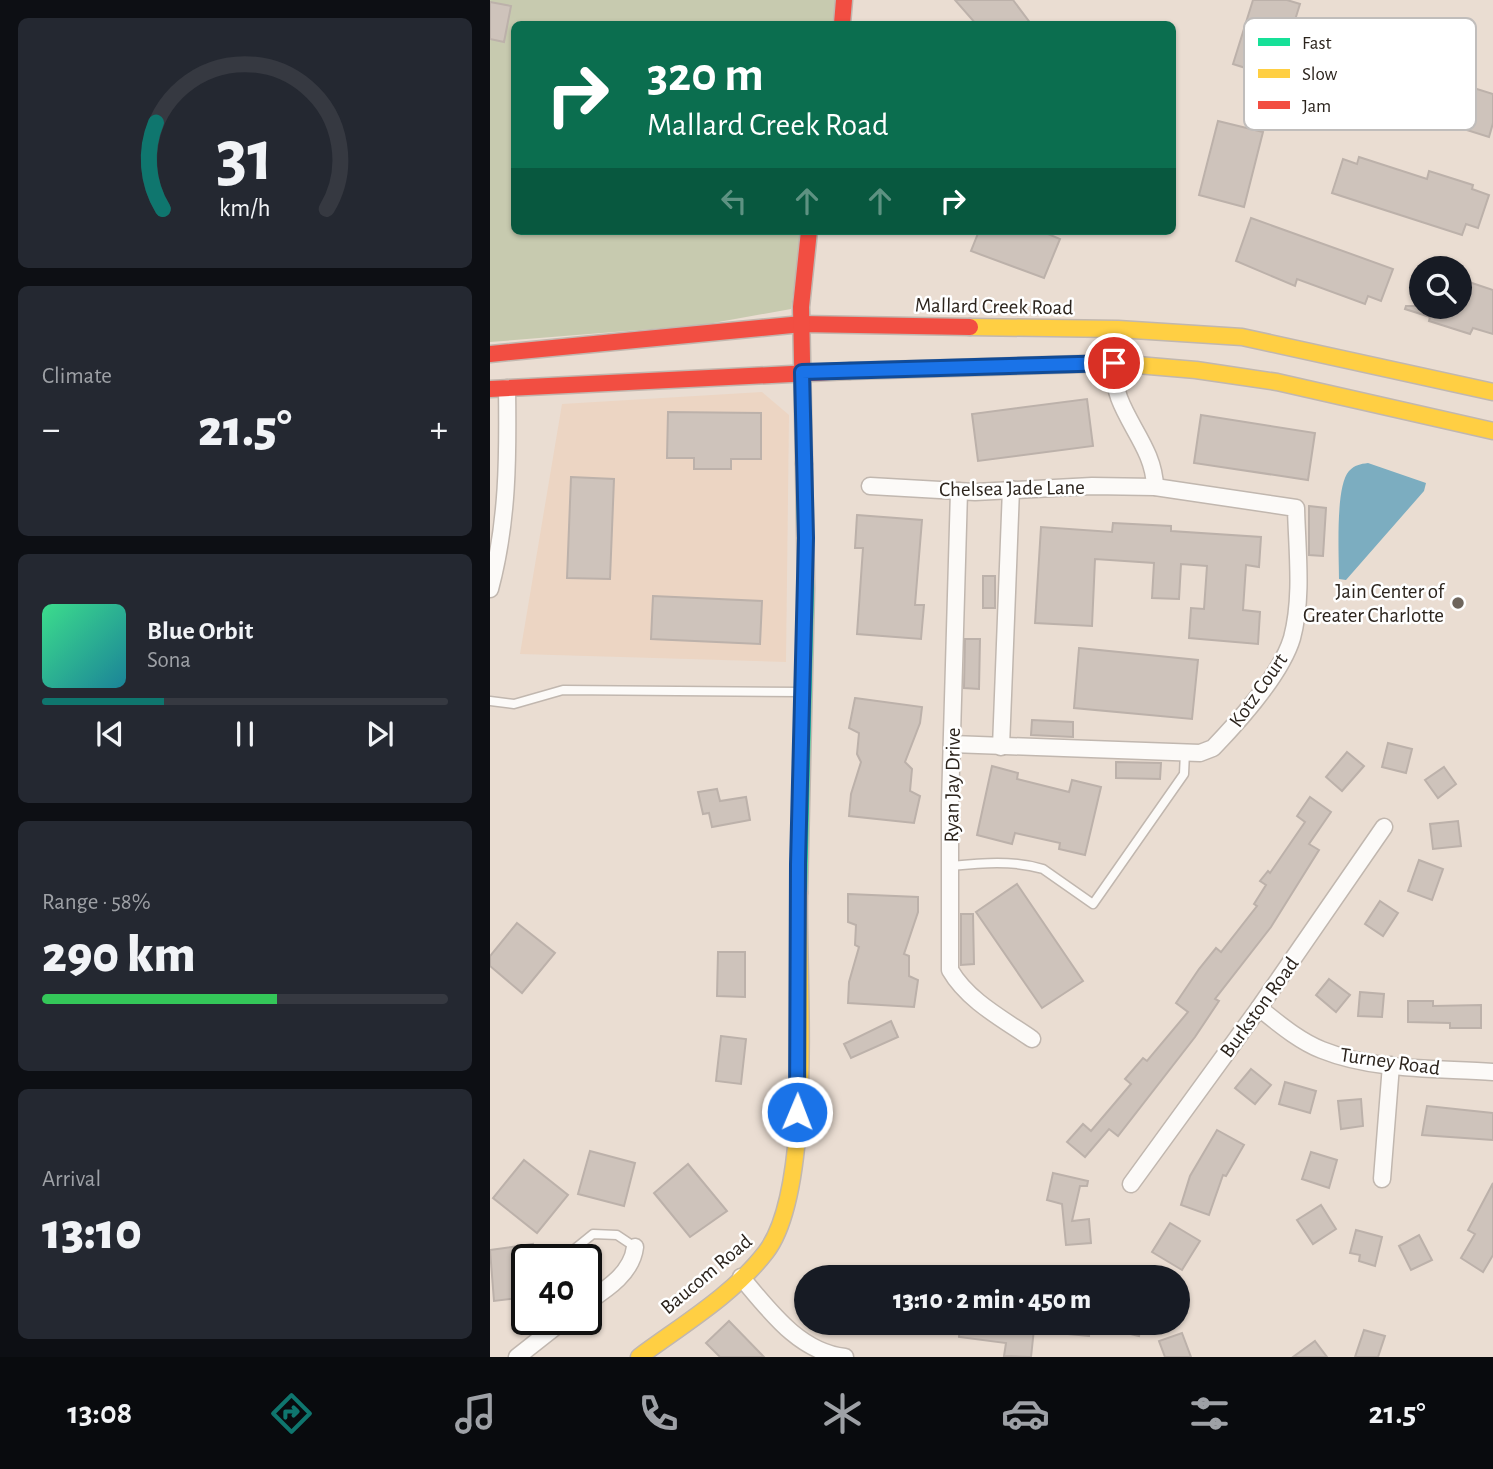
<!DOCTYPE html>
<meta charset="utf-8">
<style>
body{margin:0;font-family:"Alegreya Sans",sans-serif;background:#242831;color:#f1f3f6;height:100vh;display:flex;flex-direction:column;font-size:26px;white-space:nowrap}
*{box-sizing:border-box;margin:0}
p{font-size:23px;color:#9ea1a6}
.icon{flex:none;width:38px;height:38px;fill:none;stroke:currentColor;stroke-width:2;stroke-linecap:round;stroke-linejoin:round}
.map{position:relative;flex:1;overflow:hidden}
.side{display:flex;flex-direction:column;gap:18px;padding:18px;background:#0d0f14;width:490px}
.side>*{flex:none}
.guide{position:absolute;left:21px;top:21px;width:665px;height:214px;border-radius:10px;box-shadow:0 2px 5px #0004;background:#0b6e4f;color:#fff;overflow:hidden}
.tools{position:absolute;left:919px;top:256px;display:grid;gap:14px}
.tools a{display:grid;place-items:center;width:63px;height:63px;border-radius:50%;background:#171b24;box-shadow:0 2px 5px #0004;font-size:35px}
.speed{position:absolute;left:21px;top:1244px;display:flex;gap:14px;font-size:35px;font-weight:700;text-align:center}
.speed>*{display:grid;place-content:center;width:91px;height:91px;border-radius:50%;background:#171b24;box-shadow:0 2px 5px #0004;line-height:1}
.speed .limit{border:4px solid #111;border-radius:10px;background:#fff;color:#111}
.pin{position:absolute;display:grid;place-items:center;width:60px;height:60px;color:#fff;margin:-30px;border:4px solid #fff;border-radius:50%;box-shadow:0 2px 7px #0007}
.me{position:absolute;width:77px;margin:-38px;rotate:1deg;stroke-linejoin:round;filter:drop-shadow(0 0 5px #0008)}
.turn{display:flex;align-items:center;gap:24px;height:147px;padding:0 21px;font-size:32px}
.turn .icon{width:91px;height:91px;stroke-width:2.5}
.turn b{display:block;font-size:49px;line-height:60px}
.lanes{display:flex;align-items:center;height:66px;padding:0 21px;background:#0003;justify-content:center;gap:35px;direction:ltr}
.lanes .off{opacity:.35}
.big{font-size:52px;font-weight:800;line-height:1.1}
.side .tile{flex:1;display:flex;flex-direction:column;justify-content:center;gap:10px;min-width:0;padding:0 24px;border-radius:10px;background:#242831}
.side .dial{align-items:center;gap:0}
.dial svg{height:182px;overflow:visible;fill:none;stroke:#363941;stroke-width:7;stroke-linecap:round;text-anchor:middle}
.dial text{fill:#f1f3f6;stroke:none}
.song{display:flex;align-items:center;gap:21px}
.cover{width:84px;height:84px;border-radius:10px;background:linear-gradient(135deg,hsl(150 70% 55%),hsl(190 70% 35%))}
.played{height:7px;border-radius:4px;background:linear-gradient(90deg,#0f766e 30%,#363941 30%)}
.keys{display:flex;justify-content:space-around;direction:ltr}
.heat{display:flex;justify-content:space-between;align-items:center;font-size:38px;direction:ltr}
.charge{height:10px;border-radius:5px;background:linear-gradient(90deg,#34c759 58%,#363941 0)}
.trip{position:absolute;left:304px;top:1265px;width:396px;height:70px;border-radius:35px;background:#171b24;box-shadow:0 2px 5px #0004;font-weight:800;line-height:70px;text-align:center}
.tab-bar{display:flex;height:112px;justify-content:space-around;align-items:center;background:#090b0e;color:#9ea1a6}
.tab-bar .icon{width:49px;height:49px}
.tab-bar .active{color:#0f766e}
.tab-bar b{font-size:32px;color:#f1f3f6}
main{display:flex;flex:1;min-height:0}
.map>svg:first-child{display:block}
</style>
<main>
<section class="side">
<div class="tile dial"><svg viewBox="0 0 100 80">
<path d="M14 69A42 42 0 1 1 86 69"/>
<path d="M14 69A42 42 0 0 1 11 31" stroke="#0f766e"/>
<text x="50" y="56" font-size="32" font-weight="700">31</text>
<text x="50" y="72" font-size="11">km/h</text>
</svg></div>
<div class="tile"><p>Climate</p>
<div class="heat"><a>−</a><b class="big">21.5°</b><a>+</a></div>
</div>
<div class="tile">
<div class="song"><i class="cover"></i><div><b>Blue Orbit</b><p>Sona</p></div></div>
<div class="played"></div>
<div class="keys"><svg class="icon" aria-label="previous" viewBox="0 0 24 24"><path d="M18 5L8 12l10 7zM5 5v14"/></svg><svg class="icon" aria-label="pause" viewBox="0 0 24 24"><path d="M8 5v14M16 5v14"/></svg><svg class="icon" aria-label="next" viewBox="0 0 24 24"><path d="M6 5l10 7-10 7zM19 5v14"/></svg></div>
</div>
<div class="tile"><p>Range · 58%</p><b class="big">290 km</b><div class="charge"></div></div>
<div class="tile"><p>Arrival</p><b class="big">13:10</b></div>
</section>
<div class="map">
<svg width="1003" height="1357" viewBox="0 0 1003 1357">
<rect width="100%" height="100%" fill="#eaddd2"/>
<!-- built -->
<polygon fill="#ecd5c3" points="272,392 299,415 296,662 30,654 72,404"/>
<!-- green -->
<polygon fill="#c7caaf" points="0,0 345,0 345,24 24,24 24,231 312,231 301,309 212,325 0,342"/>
<!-- water -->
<path fill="#7cadc0" d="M878,463L936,483L934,491L856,580L849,579C849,556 845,486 859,471C865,465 870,464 878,463Z"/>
<!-- building -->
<g fill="#cec3bb" stroke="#bcb1aa" stroke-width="2">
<polygon points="465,0 523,0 541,24 486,24"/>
<polygon points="763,0 797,0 810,4 787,78 743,64"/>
<polygon points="0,2 21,6 14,42 0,39"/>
<polygon points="881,56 1003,94 1003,123 999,137 926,114 924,120 867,101"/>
<polygon points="728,121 773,132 754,207 709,195"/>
<polygon points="869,157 937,179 939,171 983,185 982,189 999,195 988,228 976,224 972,235 842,193 853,159 867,164"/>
<polygon points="761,218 903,269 891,301 878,296 875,304 807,279 805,286 746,261"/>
<polygon points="489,231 551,231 570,239 554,278 481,251"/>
<polygon points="970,279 1003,290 1003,334 983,328 980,334 939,321 940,317 915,309 916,306 970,306"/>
<polygon points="597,399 603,446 488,461 482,414"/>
<polygon points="178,412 271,413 271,459 241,459 241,469 204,469 204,458 177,458"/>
<polygon points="711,415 825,433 818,480 704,463"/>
<polygon points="81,477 124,479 120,579 77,578"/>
<polygon points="819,506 836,508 833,556 819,555"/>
<polygon points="367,515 432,520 425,605 434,605 431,639 367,634 373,548 365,548"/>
<polygon points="623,523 681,526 681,531 771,537 769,567 756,565 753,610 770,612 768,644 699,638 701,608 714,609 717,566 691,564 689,599 662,598 664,563 605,559 602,626 545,623 551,527 622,532"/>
<rect x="493" y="576" width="12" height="32"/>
<polygon points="163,596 272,601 270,644 161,639"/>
<polygon points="475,639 490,639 489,689 474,688"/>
<polygon points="589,648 708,660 702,719 584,708"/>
<polygon points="365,698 432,707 430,723 415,762 422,769 420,791 430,796 424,823 359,816 361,794 371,762 367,754 369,733 359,728"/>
<polygon points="542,720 583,722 583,737 541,735"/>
<polygon points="898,743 922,749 916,773 892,767"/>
<polygon points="857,752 874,766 852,791 836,777"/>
<polygon points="626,762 671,763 670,779 626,778"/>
<polygon points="502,766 528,773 527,779 579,792 582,780 611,787 595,855 569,849 570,843 525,833 522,844 487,835"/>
<polygon points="954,767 966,784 948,798 935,780"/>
<polygon points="227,789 230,801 256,797 260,820 222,827 219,813 213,814 208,792"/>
<polygon points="820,797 841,812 819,844 829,850 781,927 725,999 729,1001 705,1037 628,1136 619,1129 595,1157 577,1142 593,1124 601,1131 641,1084 635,1079 653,1058 657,1061 698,1012 686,1003 709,969 726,948 731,952 767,906 764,904 776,885 770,881 778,871 780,873 815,822 807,816"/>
<polygon points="968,821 971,846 943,849 940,824"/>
<polygon points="929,860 953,869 942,900 918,891"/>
<polygon points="527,884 593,981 552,1008 486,912"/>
<polygon points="358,894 428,897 428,912 414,954 419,956 419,976 428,980 424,1007 358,1003 359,982 369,947 365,945 366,925 358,922"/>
<polygon points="890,901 908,913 893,936 875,924"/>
<polygon points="471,914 483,914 484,964 471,965"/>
<polygon points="27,923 65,953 32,993 0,966 0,956"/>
<polygon points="228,952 255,952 255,997 227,996"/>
<polygon points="839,979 860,995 846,1012 826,995"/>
<polygon points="870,992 894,994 892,1017 868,1016"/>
<polygon points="918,1001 943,1001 943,1006 991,1005 991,1028 960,1028 960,1023 918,1022"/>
<polygon points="401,1021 408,1037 361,1058 354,1044"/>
<polygon points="231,1036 256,1039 251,1084 226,1081"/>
<polygon points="761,1069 781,1085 765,1104 745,1088"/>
<polygon points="795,1082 826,1091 820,1113 789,1104"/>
<polygon points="871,1099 873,1126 851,1129 848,1101"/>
<polygon points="937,1106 1003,1113 1003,1140 932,1135"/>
<polygon points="727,1130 754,1145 736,1176 733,1175 719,1215 691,1205 700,1176"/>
<polygon points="100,1151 145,1163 134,1206 88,1194"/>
<polygon points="821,1152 847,1160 839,1188 812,1179"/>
<polygon points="34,1160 78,1195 47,1233 3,1198"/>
<polygon points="198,1164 237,1211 200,1237 164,1193"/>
<polygon points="563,1173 598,1181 597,1186 590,1186 582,1221 599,1219 601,1243 576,1245 572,1204 557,1200"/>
<polygon points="1003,1183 1003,1255 993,1272 971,1258 985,1234 978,1230"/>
<polygon points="831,1205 846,1229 823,1244 807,1220"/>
<polygon points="680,1223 710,1241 692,1270 662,1252"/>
<polygon points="866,1230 892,1237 885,1266 869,1261 870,1255 860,1253"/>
<polygon points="929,1235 942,1260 921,1270 909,1246"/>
<polygon points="43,1244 45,1260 37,1260 37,1297 4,1301 0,1250"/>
<polygon points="239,1321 274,1357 230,1357 216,1343"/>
<polygon points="470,1323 544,1329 541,1357 514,1356 516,1343 469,1337"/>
<polygon points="558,1323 600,1323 599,1336 557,1332"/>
<polygon points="615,1323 652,1323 649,1336 615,1328"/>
<polygon points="874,1330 895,1336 888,1357 865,1357"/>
<polygon points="692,1333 701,1357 675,1357 669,1341"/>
<polygon points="825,1341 837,1357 803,1357"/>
</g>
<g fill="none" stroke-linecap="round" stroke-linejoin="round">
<!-- lane casing -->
<g stroke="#c1b7af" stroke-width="11">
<g id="lane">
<polyline points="0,701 24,704 73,690 312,692"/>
<path d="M461,866C491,863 523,860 553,869L603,904L694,774L695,752"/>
<polyline points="83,1260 82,1251 103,1234 127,1235 145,1247"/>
</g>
</g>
<!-- street casing -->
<g stroke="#c1b7af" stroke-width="19">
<g id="street">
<path d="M624,363C620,412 664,440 665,487"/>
<path d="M380,486L485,492L602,486L665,487L806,508C807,550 813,597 802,638C791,675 749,721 723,748L710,753L462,744"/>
<path d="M469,491L460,804V970C478,1001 513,1019 542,1039"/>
<path d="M0,589C18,522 18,456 17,388"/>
<polyline points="511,747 521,489"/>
<path d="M769,1008C788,1023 809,1041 832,1050C884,1071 948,1068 1003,1072"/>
<polyline points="892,1179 901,1065"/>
<polyline points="641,1184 769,1008 894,827"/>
<path d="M251,1277C279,1310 309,1352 355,1357"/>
<path d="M96,1303C117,1289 142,1273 145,1247"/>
<polyline points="27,1357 74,1320"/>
</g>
</g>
<!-- fast casing -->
<g stroke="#c1b7af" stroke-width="19">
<polyline id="fast" points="309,893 316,588 314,464"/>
</g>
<!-- slow casing -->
<g stroke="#c1b7af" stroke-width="19">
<g id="slow">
<polyline points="480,327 628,329 752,337 1003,392"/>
<polyline points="360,371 624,363 706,370 787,382 1003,431"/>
<path d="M149,1357C192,1325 243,1295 276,1252C325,1188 307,977 309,893"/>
</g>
</g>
<!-- jam casing -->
<g stroke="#c1b7af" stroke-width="19">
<g id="jam">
<polyline points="352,24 354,0"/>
<polyline points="0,354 312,324 480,327"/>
<polyline points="0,389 360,371"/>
<polyline points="314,464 311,307 319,231"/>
</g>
</g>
<!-- lane -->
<use href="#lane" stroke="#fcfaf8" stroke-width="8"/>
<!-- street -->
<use href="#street" stroke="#fcfaf8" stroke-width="16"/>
<!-- fast -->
<use href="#fast" stroke="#16e098" stroke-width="16"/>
<!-- slow -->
<use href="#slow" stroke="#ffcf43" stroke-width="16"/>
<!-- jam -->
<use href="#jam" stroke="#f24e42" stroke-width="16"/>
</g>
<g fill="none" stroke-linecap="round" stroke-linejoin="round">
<!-- route casing -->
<g stroke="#114b97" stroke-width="18">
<polyline id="route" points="307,1112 308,864 316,538 312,372 624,363"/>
</g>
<!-- route -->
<use href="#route" stroke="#1a73e8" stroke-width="12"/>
</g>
<!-- markers -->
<circle fill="#6e655c" stroke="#fff" stroke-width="2.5" cx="968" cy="603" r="7"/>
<g text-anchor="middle" stroke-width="5" stroke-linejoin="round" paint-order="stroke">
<!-- street labels -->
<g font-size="21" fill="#2c241d" stroke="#fff">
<text transform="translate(504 306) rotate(1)" y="7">Mallard Creek Road</text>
<text transform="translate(522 488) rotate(-1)" y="7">Chelsea Jade Lane</text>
<text transform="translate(768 690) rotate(-55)" y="7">Kotz Court</text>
<text transform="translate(462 785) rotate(-89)" y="7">Ryan Jay Drive</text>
<text transform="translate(769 1007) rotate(-54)" y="7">Burkston Road</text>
<text transform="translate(900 1061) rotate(8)" y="7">Turney Road</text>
<text transform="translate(216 1274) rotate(-40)" y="7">Baucom Road</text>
</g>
<!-- poi labels -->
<g font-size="21" fill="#2c241d" stroke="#fff" text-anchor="end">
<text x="954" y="598">Jain Center of<tspan x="954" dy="24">Greater Charlotte</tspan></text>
</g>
</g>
<!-- legend -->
<rect x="754" y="18" width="232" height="112" rx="10" fill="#fff" stroke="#c0bdbb" stroke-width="2"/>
<rect x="768" y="38" width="32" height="8" fill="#16e098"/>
<rect x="768" y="69" width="32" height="9" fill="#ffcf43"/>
<rect x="768" y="101" width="32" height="8" fill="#f24e42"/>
<g font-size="19" fill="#2c241d">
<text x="812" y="49">Fast</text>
<text x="812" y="80">Slow</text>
<text x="812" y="112">Jam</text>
</g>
</svg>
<div class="tools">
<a><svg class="icon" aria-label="search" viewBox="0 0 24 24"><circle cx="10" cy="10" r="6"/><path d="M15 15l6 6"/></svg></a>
</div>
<div class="speed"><div class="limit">40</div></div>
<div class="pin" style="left:624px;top:363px;background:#d93025"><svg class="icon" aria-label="arrive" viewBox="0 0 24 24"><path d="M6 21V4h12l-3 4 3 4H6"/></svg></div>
<svg class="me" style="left:307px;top:1112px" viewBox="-20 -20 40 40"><circle r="17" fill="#1a73e8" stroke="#fff" stroke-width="3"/><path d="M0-11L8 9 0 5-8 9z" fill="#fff"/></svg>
<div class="trip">13:10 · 2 min · 450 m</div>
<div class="guide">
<div class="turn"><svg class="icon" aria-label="right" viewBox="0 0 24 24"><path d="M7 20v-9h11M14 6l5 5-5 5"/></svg><div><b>320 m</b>Mallard Creek Road</div></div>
<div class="lanes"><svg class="icon off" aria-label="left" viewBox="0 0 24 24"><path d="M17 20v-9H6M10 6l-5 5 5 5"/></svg><svg class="icon off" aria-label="ahead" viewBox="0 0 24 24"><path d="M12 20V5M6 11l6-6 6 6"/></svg><svg class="icon off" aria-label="ahead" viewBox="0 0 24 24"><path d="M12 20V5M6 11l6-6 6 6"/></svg><svg class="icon" aria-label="right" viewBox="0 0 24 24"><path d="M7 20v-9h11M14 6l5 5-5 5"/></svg></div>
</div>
</div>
</main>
<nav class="tab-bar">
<b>13:08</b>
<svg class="icon active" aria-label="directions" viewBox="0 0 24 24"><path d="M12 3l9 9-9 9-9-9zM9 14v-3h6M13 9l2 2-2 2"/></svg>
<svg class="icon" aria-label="music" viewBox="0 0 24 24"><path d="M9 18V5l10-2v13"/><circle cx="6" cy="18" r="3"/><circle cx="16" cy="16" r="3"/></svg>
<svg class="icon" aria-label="phone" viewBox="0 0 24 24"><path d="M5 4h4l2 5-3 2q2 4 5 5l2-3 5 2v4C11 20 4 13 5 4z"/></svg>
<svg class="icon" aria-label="climate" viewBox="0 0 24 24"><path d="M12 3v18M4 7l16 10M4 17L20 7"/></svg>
<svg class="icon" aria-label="car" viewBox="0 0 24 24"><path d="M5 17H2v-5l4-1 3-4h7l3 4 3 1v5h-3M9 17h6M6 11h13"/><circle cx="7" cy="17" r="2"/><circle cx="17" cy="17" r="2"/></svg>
<svg class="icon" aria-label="filters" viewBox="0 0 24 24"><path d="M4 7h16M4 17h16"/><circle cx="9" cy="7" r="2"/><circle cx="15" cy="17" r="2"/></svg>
<b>21.5°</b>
</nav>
